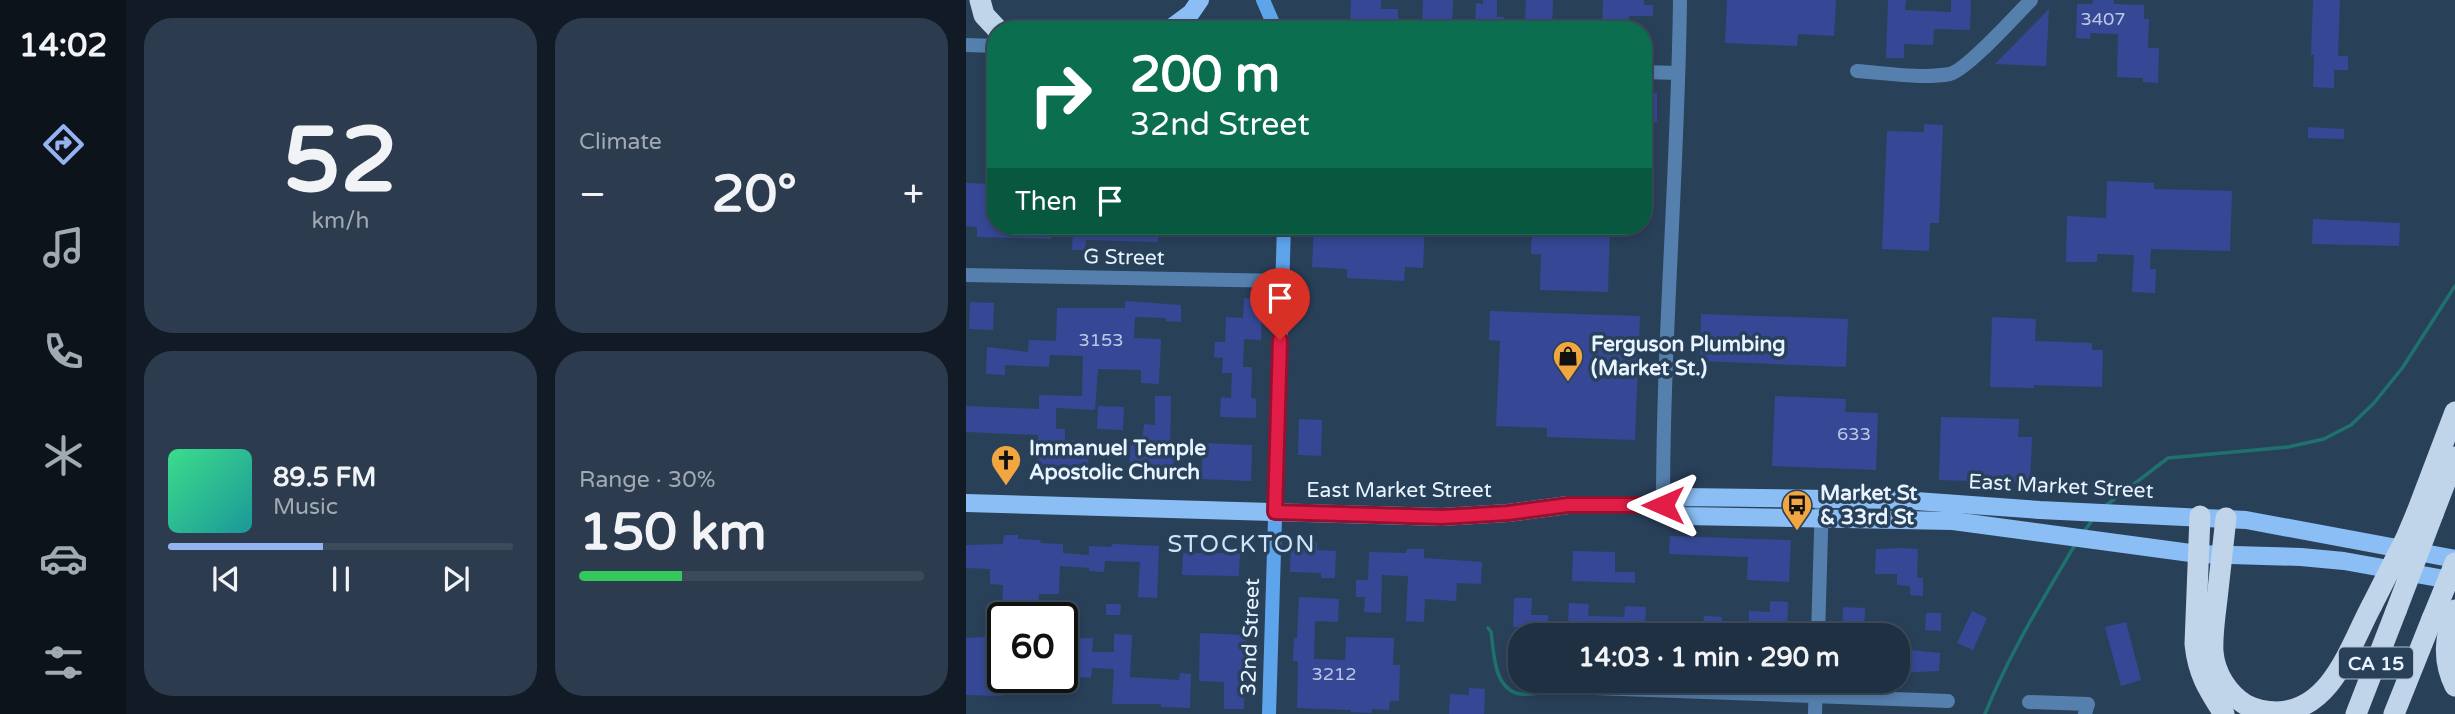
<!DOCTYPE html>
<meta charset="utf-8">
<style>
body{margin:0;font-family:"Varela Round",sans-serif;background:#2c3c4e;color:#f1f3f6;height:100vh;display:flex;flex-direction:column;font-size:26px;white-space:nowrap}
*{box-sizing:border-box;margin:0}
p{font-size:23px;color:#a1a9b2}
.icon{flex:none;width:38px;height:38px;fill:none;stroke:currentColor;stroke-width:2;stroke-linecap:round;stroke-linejoin:round}
.map{position:relative;flex:1;overflow:hidden}
.drawer{display:flex;flex-direction:column;gap:18px;padding:18px;background:#111a25;width:840px}
.drawer>*{flex:none}
.hud{position:absolute;left:21px;top:21px;width:665px;height:214px;border-radius:28px;box-shadow:0 4px 10px #0003,0 0 0 2px #3c4b5c;background:#0b6e4f;color:#fff;overflow:hidden}
.speed{position:absolute;left:21px;top:602px;display:flex;gap:14px;font-size:35px;font-weight:700;text-align:center}
.speed>*{display:grid;place-content:center;width:91px;height:91px;border-radius:50%;background:#1f3043;box-shadow:0 4px 10px #0003,0 0 0 2px #3c4b5c;line-height:1}
.speed .limit{border:4px solid #111;border-radius:10px;background:#fff;color:#111}
.pin{position:absolute;display:grid;place-items:center;width:60px;height:60px;color:#fff;margin:-72px -30px;border-radius:50% 50% 50% 0;rotate:-45deg;box-shadow:0 0 7px #0007}
.pin .icon{rotate:45deg}
.me{position:absolute;width:77px;margin:-38px;rotate:270deg;stroke-linejoin:round;filter:drop-shadow(0 0 5px #0008)}
.turn{display:flex;align-items:center;gap:24px;height:147px;padding:0 28px;font-size:32px}
.turn .icon{width:91px;height:91px;stroke-width:2.5}
.turn b{display:block;font-size:49px;line-height:60px}
.then{display:flex;align-items:center;height:66px;padding:0 28px;background:#0003;gap:14px;font-size:26px}
.big{font-size:52px;font-weight:700;line-height:1.1}
.drawer .card{flex:1;display:flex;flex-direction:column;justify-content:center;gap:10px;min-width:0;padding:0 24px;border-radius:28px;background:#2c3c4e}
.drawer .dial{align-items:center;gap:0}
.dial b{font-size:91px;line-height:1}
.song{display:flex;align-items:center;gap:21px}
.cover{width:84px;height:84px;border-radius:10px;background:linear-gradient(135deg,hsl(150 70% 55%),hsl(180 70% 35%))}
.played{height:7px;border-radius:4px;background:linear-gradient(90deg,#95b2f1 45%,#3c4b5c 45%)}
.keys{display:flex;justify-content:space-around;direction:ltr}
.heat{display:flex;justify-content:space-between;align-items:center;font-size:38px;direction:ltr}
.charge{height:10px;border-radius:5px;background:linear-gradient(90deg,#34c759 30%,#3c4b5c 0)}
.drawer .tiles{flex:1;display:grid;gap:18px;grid-template-columns:repeat(2,1fr)}
.trip{position:absolute;left:542px;top:623px;width:402px;height:70px;border-radius:28px;background:#1f3043;box-shadow:0 4px 10px #0003,0 0 0 2px #3c4b5c;font-weight:700;line-height:70px;text-align:center}
main{display:flex;flex:1;min-height:0}
.tabs{display:flex;flex-direction:column;width:126px;justify-content:space-around;align-items:center;background:#0c131b;color:#a1a9b2}
.tabs .icon{width:49px;height:49px}
.tabs .current{color:#95b2f1}
.tabs b{font-size:32px;color:#f1f3f6}
.map>svg:first-child{display:block}
</style>
<main>
<nav class="tabs">
<b>14:02</b>
<svg class="icon current" aria-label="directions" viewBox="0 0 24 24"><path d="M12 3l9 9-9 9-9-9zM9 14v-3h6M13 9l2 2-2 2"/></svg>
<svg class="icon" aria-label="music" viewBox="0 0 24 24"><path d="M9 18V5l10-2v13"/><circle cx="6" cy="18" r="3"/><circle cx="16" cy="16" r="3"/></svg>
<svg class="icon" aria-label="phone" viewBox="0 0 24 24"><path d="M5 4h4l2 5-3 2q2 4 5 5l2-3 5 2v4C11 20 4 13 5 4z"/></svg>
<svg class="icon" aria-label="climate" viewBox="0 0 24 24"><path d="M12 3v18M4 7l16 10M4 17L20 7"/></svg>
<svg class="icon" aria-label="car" viewBox="0 0 24 24"><path d="M5 17H2v-5l4-1 3-4h7l3 4 3 1v5h-3M9 17h6M6 11h13"/><circle cx="7" cy="17" r="2"/><circle cx="17" cy="17" r="2"/></svg>
<svg class="icon" aria-label="filters" viewBox="0 0 24 24"><path d="M4 7h16M4 17h16"/><circle cx="9" cy="7" r="2"/><circle cx="15" cy="17" r="2"/></svg>
</nav>
<section class="drawer">
<div class="tiles">
<div class="card dial"><b>52</b><p>km/h</p></div>
<div class="card"><p>Climate</p>
<div class="heat"><a>−</a><b class="big">20°</b><a>+</a></div>
</div>
<div class="card">
<div class="song"><i class="cover"></i><div><b>89.5 FM</b><p>Music</p></div></div>
<div class="played"></div>
<div class="keys"><svg class="icon" aria-label="previous" viewBox="0 0 24 24"><path d="M18 5L8 12l10 7zM5 5v14"/></svg><svg class="icon" aria-label="pause" viewBox="0 0 24 24"><path d="M8 5v14M16 5v14"/></svg><svg class="icon" aria-label="next" viewBox="0 0 24 24"><path d="M6 5l10 7-10 7zM19 5v14"/></svg></div>
</div>
<div class="card"><p>Range · 30%</p><b class="big">150 km</b><div class="charge"></div></div>
</div>
</section>
<div class="map">
<svg width="1489" height="714" viewBox="0 0 1489 714">
<rect width="100%" height="100%" fill="#294059"/>
<g fill="none" stroke-linecap="round" stroke-linejoin="round">
<!-- stream -->
<g stroke="#1f716e" stroke-width="3.5">
<polyline points="1138,507 1202,458 1322,447 1358,439 1385,425 1408,403 1437,367 1489,286"/>
<polyline points="1116,534 1128,518"/>
<path d="M522,628L525,632C528,651 527,685 550,693C559,696 574,693 584,692"/>
<path d="M1019,714C1043,654 1077,599 1110,543"/>
</g>
</g>
<!-- building -->
<g fill="#364895">
<polygon points="385,0 415,0 415,9 432,9 432,28 411,28 411,23 384,22"/>
<polygon points="457,0 487,0 486,28 456,27"/>
<polygon points="517,0 531,0 531,17 538,17 538,30 509,30 510,3 517,4"/>
<polygon points="560,0 587,0 586,30 559,27"/>
<polygon points="637,0 678,0 678,5 687,5 687,16 663,16 663,29 636,28"/>
<polygon points="761,0 870,0 868,36 832,34 831,46 759,43"/>
<polygon points="922,0 940,0 939,10 985,12 985,0 1005,0 1004,30 968,29 967,45 938,44 938,58 920,58"/>
<polygon points="1127,0 1148,0 1148,4 1178,5 1178,19 1183,19 1182,48 1193,48 1192,83 1177,82 1177,78 1151,77 1152,34 1124,33 1124,39 1110,38 1111,4 1126,4"/>
<polygon points="1347,0 1374,0 1372,56 1382,56 1382,70 1368,70 1368,88 1347,87 1348,55 1345,55"/>
<polygon points="1083,9 1080,66 1029,64"/>
<polygon points="20,81 30,81 30,102 19,102"/>
<polygon points="677,92 691,93 691,122 677,122"/>
<polygon points="958,124 977,125 973,223 964,223 963,251 916,249 921,131 958,132"/>
<polygon points="1342,127 1378,129 1378,139 1342,138"/>
<polygon points="1141,181 1188,183 1188,189 1266,191 1264,251 1185,249 1184,269 1190,269 1189,293 1166,292 1168,255 1131,254 1131,262 1100,262 1101,216 1140,218"/>
<polygon points="0,183 30,184 29,226 85,226 85,239 11,237 11,227 0,226"/>
<polygon points="1347,219 1434,223 1433,246 1346,244"/>
<polygon points="107,226 192,226 192,242 120,240 119,250 106,250"/>
<polygon points="348,226 459,226 457,268 439,267 438,281 381,278 381,269 346,267"/>
<polygon points="566,226 644,226 642,292 574,290 575,254 565,254"/>
<polygon points="278,298 296,299 295,340 278,339 277,367 286,367 285,398 290,399 290,418 254,417 255,397 265,398 266,373 256,373 257,358 248,357 249,342 259,342 260,317 277,318"/>
<polygon points="159,301 215,305 215,322 200,321 200,318 169,317 168,338 195,339 193,384 175,383 175,370 132,369 129,410 90,408 90,429 99,429 99,440 123,441 122,470 102,469 102,466 71,464 72,435 0,432 0,406 73,409 73,395 116,396 117,356 84,355 83,367 39,365 39,375 20,374 21,347 62,352 63,340 90,341 91,308 159,308"/>
<polygon points="4,302 28,303 27,330 3,329"/>
<polygon points="524,311 674,316 669,440 581,437 581,428 530,426 534,341 523,340"/>
<polygon points="735,314 882,319 880,367 734,361"/>
<polygon points="1026,317 1070,319 1069,341 1126,343 1126,350 1137,350 1136,387 1068,385 1068,388 1024,387"/>
<polygon points="189,396 205,396 204,456 208,456 207,479 188,478 188,465 163,464 165,443 176,444 178,424 189,425"/>
<polygon points="809,396 880,399 879,412 912,413 910,470 806,466"/>
<polygon points="132,406 158,407 157,430 131,429"/>
<polygon points="975,417 1053,419 1052,437 1066,437 1064,483 973,480"/>
<polygon points="333,419 356,420 355,456 332,455"/>
<polygon points="237,443 286,445 285,481 235,479"/>
<polygon points="38,535 52,535 52,539 75,540 74,543 97,544 97,553 123,555 123,546 145,547 146,544 193,546 191,598 172,597 174,562 139,561 138,572 123,571 123,568 94,566 93,594 73,594 72,610 50,609 50,616 36,615 37,585 24,584 24,569 0,568 0,545 37,544"/>
<polygon points="704,536 825,540 823,582 781,580 782,557 703,554"/>
<polygon points="325,541 351,542 351,550 370,551 369,578 355,578 355,573 324,572"/>
<polygon points="937,548 952,549 951,578 957,578 957,596 944,595 944,586 931,585 931,574 909,574 910,549"/>
<polygon points="441,549 458,549 458,558 516,562 515,584 491,583 490,601 459,599 458,622 440,621 442,576 416,575 415,613 398,612 399,597 390,597 390,580 402,580 403,552 440,553"/>
<polygon points="607,551 649,552 649,572 669,572 669,583 606,581"/>
<polygon points="217,553 274,553 273,576 216,575"/>
<polygon points="333,597 373,599 372,622 349,621 348,659 379,660 380,637 428,638 427,665 434,665 433,701 424,701 423,710 406,709 406,713 385,712 385,710 331,708 332,661 327,661 328,638 331,638"/>
<polygon points="548,598 566,598 565,615 582,615 582,624 602,624 603,603 623,604 622,616 658,617 659,606 680,607 679,625 715,626 714,635 571,635 571,628 547,627"/>
<polygon points="804,601 822,602 821,633 798,632 798,635 782,635 783,611 804,612"/>
<polygon points="140,604 155,604 154,615 140,615"/>
<polygon points="877,607 899,608 898,635 876,635"/>
<polygon points="1006,611 1021,618 1007,650 991,643"/>
<polygon points="960,613 975,613 975,631 959,630"/>
<polygon points="738,616 756,617 756,635 731,635 732,624 737,624"/>
<polygon points="1160,622 1175,680 1155,686 1139,627"/>
<polygon points="234,633 280,635 278,709 258,709 258,682 233,681"/>
<polygon points="148,634 166,635 164,677 213,680 214,673 225,674 224,708 195,707 195,704 146,704 148,669 126,668 125,678 96,675 96,639 127,638 126,652 148,652"/>
<polygon points="18,637 37,638 36,696 0,695 0,638"/>
<polygon points="933,649 974,653 973,671 933,673"/>
<polygon points="503,688 519,689 518,714 483,714 484,694 503,695"/>
</g>
<g fill="none" stroke-linecap="round" stroke-linejoin="round">
<!-- minor -->
<g stroke="#5580ad" stroke-width="14">
<polyline points="0,45 30,46"/>
<path d="M891,71C919,73 956,79 984,74C1001,70 1051,14 1065,0"/>
<polyline points="677,72 712,73"/>
<polyline points="0,275 316,281"/>
<path d="M697,505C697,337 712,168 714,0"/>
<polyline points="852,635 856,499"/>
<polyline points="600,687 982,701"/>
<polyline points="1063,702 1122,704 1119,714"/>
<polyline points="849,714 850,681"/>
</g>
<!-- secondary -->
<g stroke="#5ea4eb" stroke-width="14">
<polyline points="297,0 310,30"/>
<polyline points="303,714 318,226"/>
</g>
<!-- primary -->
<g stroke="#8bbef5" stroke-width="18">
<polyline points="202,30 225,13 234,0"/>
<polyline points="0,503 476,517 542,513 602,505 697,505 716,497 936,500 1074,510 1280,520 1489,559"/>
<polyline points="697,505 717,516 987,521 1232,554 1335,557 1378,561 1489,581"/>
</g>
<!-- motorway -->
<g stroke="#c0d4ea" stroke-width="21">
<polyline points="14,0 18,15 32,30"/>
<polyline points="1451,512 1489,412"/>
<polyline points="1467,514 1489,457"/>
<path d="M1234,516L1229,644C1232,674 1242,689 1258,714"/>
<path d="M1260,518C1257,545 1254,572 1251,599C1249,616 1246,635 1247,652C1249,674 1262,694 1280,705C1290,710 1300,712 1311,712C1366,710 1384,646 1406,605"/>
<path d="M1489,610C1479,636 1476,660 1489,686"/>
<polyline points="1390,714 1430,611"/>
<polyline points="1428,714 1466,619"/>
</g>
<!-- motorway-bridge -->
<g stroke="#c0d4ea" stroke-width="21">
<polyline points="1406,605 1440,538 1451,512"/>
<polyline points="1430,611 1467,514"/>
<polyline points="1466,619 1489,563"/>
</g>
</g>
<g fill="none" stroke-linecap="round" stroke-linejoin="round">
<!-- route casing -->
<g stroke="#92132f" stroke-width="18">
<polyline id="route" points="314,340 309,512 476,517 542,513 602,505 697,505"/>
</g>
<!-- route -->
<use href="#route" stroke="#e11d48" stroke-width="12"/>
</g>
<!-- icons -->
<defs>
<g id="shop-pin" transform="scale(1.575)"><path d="M0 17L-7.5 6A9.5 9.5 0 1 1 7.5 6Z" fill="#f1a63f" stroke="#294059"/><path d="M-5-2.5h2.3a2.7 3.5 0 0 1 5.4 0H5L5.5 6h-11ZM-1.5-2.5h3a1.5 2.3 0 0 0-3 0Z" fill="#111"/></g>
<g id="church-pin" transform="scale(1.575)"><path d="M0 17L-7.5 6A9.5 9.5 0 1 1 7.5 6Z" fill="#f1a63f" stroke="#294059"/><path d="M-1.2-6h2.4v3.5h3.3v2.4h-3.3V6h-2.4V-.1h-3.3v-2.4h3.3Z" fill="#111"/></g>
<g id="bus-pin" transform="scale(1.575)"><path d="M0 17L-7.5 6A9.5 9.5 0 1 1 7.5 6Z" fill="#f1a63f" stroke="#294059"/><path d="M-5-6H5V4H4V6H2V4H-2V6H-4V4H-5ZM-3.5-4V0h7V-4ZM-3.5 1.2v1.5H-2V1.2ZM2 1.2v1.5H3.5V1.2Z" fill="#111"/></g>
</defs>
<g fill-rule="evenodd">
<use href="#shop-pin" x="602" y="356"/>
<use href="#church-pin" x="40" y="460"/>
<use href="#bus-pin" x="831" y="505"/>
</g>
<g text-anchor="middle" stroke-width="7" stroke-linejoin="round" paint-order="stroke">
<!-- number labels -->
<g font-size="18" fill="#bbc8e4">
<text x="1137" y="25">3407</text>
<text x="135" y="346">3153</text>
<text x="888" y="440">633</text>
<text x="368" y="680">3212</text>
</g>
<!-- shield labels -->
<rect fill="#294059" stroke="#aebdcd" stroke-width="2" x="1373" y="647.5" width="74" height="31" rx="5"/>
<g font-size="19" font-weight="bold" fill="#e7f3ff">
<text x="1410" y="670">CA 15</text>
</g>
<!-- street labels -->
<g font-size="21" fill="#e7f3ff" stroke="#294059">
<text transform="translate(158 257) rotate(1)" y="7">G Street</text>
<text transform="translate(1095 486) rotate(3)" y="7">East Market Street</text>
<text x="433" y="497">East Market Street</text>
<text transform="translate(284 637) rotate(-88)" y="7">32nd Street</text>
</g>
<!-- poi labels -->
<g font-size="21" font-weight="bold" fill="#e7f3ff" stroke="#294059" text-anchor="start">
<text x="625" y="351">Ferguson Plumbing<tspan x="625" dy="24">(Market St.)</tspan></text>
<text x="63" y="455">Immanuel Temple<tspan x="63" dy="24">Apostolic Church</tspan></text>
<text x="854" y="500">Market St<tspan x="854" dy="24">&amp; 33rd St</tspan></text>
</g>
<!-- quarter labels -->
<g font-size="24" letter-spacing="2" fill="#cee4fd" stroke="#294059">
<text x="276" y="552">STOCKTON</text>
</g>
</g>
</svg>
<div class="speed"><div class="limit">60</div></div>
<div class="pin" style="left:314px;top:340px;background:#d93025"><svg class="icon" aria-label="arrive" viewBox="0 0 24 24"><path d="M6 21V4h12l-3 4 3 4H6"/></svg></div>
<svg class="me" style="left:697px;top:505px" viewBox="-20 -20 40 40"><path d="M0-17L14 15 0 8-14 15z" fill="#e11d48" stroke="#fff" stroke-width="4"/></svg>
<div class="trip">14:03 · 1 min · 290 m</div>
<div class="hud">
<div class="turn"><svg class="icon" aria-label="right" viewBox="0 0 24 24"><path d="M7 20v-9h11M14 6l5 5-5 5"/></svg><div><b>200 m</b>32nd Street</div></div>
<div class="then">Then<svg class="icon" aria-label="arrive" viewBox="0 0 24 24"><path d="M6 21V4h12l-3 4 3 4H6"/></svg></div>
</div>
</div>
</main>
